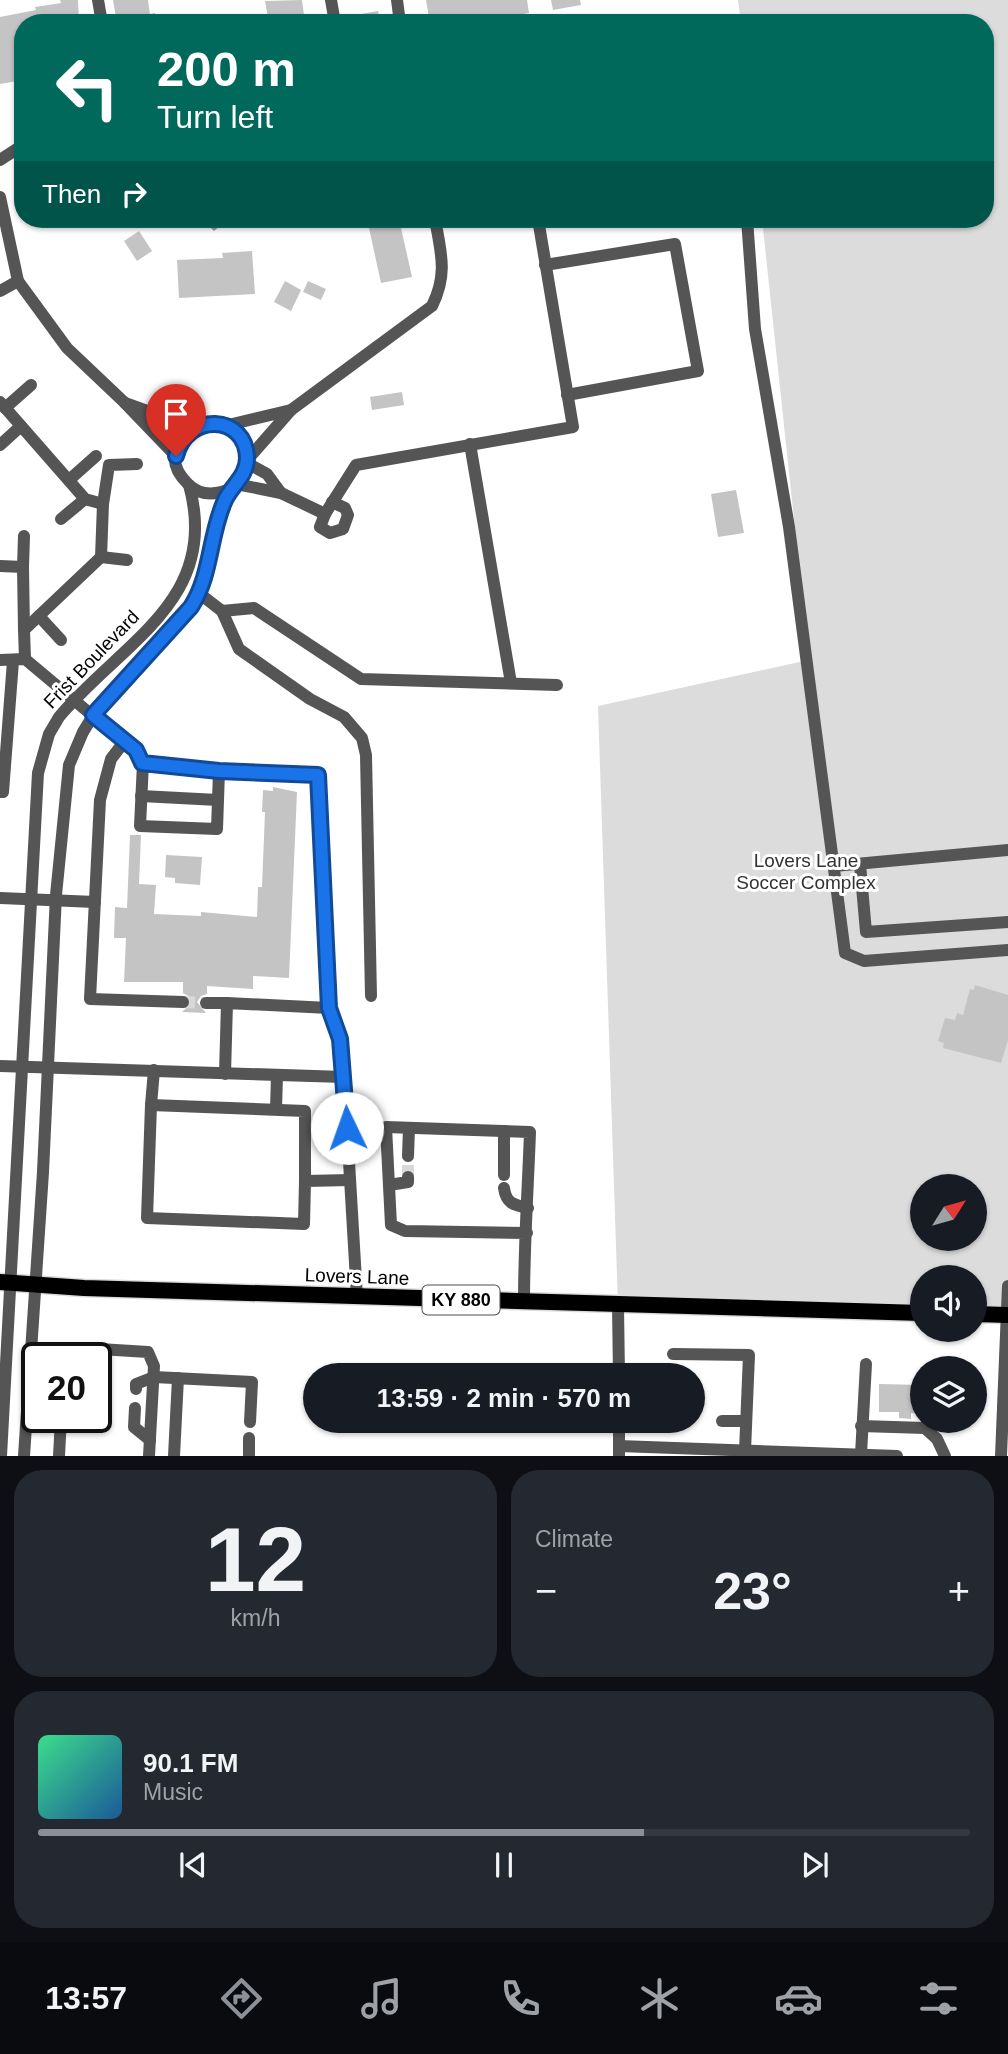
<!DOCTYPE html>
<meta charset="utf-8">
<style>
body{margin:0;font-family:Helvetica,sans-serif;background:#242831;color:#f1f3f6;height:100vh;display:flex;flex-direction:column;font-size:26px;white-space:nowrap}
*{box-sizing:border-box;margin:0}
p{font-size:23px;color:#9ea1a6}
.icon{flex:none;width:38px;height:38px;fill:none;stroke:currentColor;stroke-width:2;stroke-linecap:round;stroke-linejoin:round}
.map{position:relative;height:1456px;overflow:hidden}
.side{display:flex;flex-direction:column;gap:14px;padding:14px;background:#0d0f14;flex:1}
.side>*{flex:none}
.guide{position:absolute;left:14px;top:14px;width:980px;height:214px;border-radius:28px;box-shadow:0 2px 5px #0004;background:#00695c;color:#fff;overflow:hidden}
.needle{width:46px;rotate:53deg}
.fabs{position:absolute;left:910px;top:1174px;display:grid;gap:14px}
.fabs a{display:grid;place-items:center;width:77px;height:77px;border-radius:50%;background:#171b24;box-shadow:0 2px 5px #0004;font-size:35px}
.speed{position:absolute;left:21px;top:1342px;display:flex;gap:14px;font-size:35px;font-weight:700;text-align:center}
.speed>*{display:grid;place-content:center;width:91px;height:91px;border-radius:50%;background:#171b24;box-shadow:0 2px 5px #0004;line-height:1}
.speed .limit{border:4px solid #111;border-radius:10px;background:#fff;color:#111}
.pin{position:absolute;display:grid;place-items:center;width:60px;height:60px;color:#fff;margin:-72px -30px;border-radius:50% 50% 50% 0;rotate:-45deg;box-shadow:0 0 7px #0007}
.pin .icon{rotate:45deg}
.me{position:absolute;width:77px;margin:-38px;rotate:357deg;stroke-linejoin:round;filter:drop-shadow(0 0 5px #0008)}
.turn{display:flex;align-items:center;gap:24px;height:147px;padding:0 28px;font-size:32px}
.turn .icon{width:91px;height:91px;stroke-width:2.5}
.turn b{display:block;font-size:49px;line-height:60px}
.then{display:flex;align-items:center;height:66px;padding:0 28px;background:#0003;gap:14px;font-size:26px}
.big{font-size:52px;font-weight:600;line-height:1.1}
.side .widget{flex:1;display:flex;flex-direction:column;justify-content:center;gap:10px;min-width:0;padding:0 24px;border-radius:28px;background:#242831}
.side .dial{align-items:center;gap:0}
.dial b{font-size:91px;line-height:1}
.song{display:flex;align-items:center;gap:21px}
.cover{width:84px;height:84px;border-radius:10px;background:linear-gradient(135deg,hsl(150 70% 55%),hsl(210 70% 35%))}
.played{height:7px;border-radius:4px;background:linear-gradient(90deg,#8c9099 65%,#363941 65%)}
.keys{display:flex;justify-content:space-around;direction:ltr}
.heat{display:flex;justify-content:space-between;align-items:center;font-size:38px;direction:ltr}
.side .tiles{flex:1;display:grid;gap:14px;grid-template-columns:1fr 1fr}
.widget:last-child{grid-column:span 2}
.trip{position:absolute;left:303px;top:1363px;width:402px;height:70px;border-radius:35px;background:#171b24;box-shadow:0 2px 5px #0004;font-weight:600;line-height:70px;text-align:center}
.tab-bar{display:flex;height:112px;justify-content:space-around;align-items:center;background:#090b0e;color:#9ea1a6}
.tab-bar .icon{width:49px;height:49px}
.tab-bar .active{color:#8c9099}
.tab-bar b{font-size:32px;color:#f1f3f6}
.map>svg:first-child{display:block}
</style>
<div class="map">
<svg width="1008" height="1456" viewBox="0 0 1008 1456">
<rect width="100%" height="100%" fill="#fff"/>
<!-- green -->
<path fill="#dcdcdc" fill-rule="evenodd" d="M738,0H1008V1315L975,1314V1278H922V1313L618,1306L598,706L809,660L762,219H985V23H741ZM922,1186H975V1239H922Z"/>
<!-- water -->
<polygon fill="#a3a3a3" points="192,219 235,219 232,226 219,227 214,231 210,227 196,226"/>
<!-- building -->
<g fill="#c4c4c4">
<polygon points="60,0 78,0 79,21 23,23 23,80 0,84 0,17 36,10 35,7 61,3"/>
<polygon points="113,0 148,0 150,14 155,13 157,23 117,23"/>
<polygon points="302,0 305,23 269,23 265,1"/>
<polygon points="426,0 527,0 529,13 472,23 430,23"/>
<polygon points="551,0 580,0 581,5 553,10"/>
<polygon points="378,11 381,23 344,23 343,17"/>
<polygon points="367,219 399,219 412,277 381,283"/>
<polygon points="139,231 152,251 137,261 124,241"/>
<polygon points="252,251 255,294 179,298 177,260 223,258 222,253"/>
<polygon points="285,281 301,290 291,311 274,302"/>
<polygon points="308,281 326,289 321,300 303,292"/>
<polygon points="402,392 404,405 372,410 370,397"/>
<polygon points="736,490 744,533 718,537 711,494"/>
<polygon points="273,787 297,792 289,978 253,976 253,989 207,986 207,994 201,996 197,1002 206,1013 182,1012 192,1003 190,997 183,993 183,982 124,982 126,938 114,938 115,907 127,908 130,835 141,835 139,884 156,885 154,914 201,916 201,912 257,917 258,887 262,887 265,812 262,812 263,790 273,791"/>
<polygon points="166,855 202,857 200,885 175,883 175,878 165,877"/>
<polygon points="975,985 1008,995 1008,1040 1001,1063 943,1048 944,1043 938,1041 945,1018 955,1020 957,1013 963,1015 970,989 974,990"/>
<polygon points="879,1384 922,1385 922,1414 911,1413 911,1419 899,1418 899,1412 879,1412"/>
</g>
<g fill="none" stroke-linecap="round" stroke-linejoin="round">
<!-- minor-tunnel -->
<g stroke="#d9d9d9" stroke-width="12" stroke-dasharray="12 6" stroke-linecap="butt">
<polyline points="183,1002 206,1003"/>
<polyline points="408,1177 408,1156"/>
</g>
<!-- major casing -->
<g stroke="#dbdbdb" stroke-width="19">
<g id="major">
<polyline points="0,1282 84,1288 922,1313"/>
<polyline points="975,1314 1008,1315"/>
</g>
</g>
<!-- minor -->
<g stroke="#555" stroke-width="12">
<polyline points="98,0 102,23"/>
<polyline points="331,0 335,23"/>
<polyline points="397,0 400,23"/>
<polyline points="0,160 23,145"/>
<polyline points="0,197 18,281 67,348 125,403"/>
<polyline points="747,219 755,329 789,527 845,953 864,961 1008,950"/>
<polyline points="545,265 675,244 698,371 567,395"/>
<polyline points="0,291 18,281"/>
<polyline points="0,402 85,499 103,504 109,465 137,464"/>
<polyline points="5,408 31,385"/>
<path d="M291,410L432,306C448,274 441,253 435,219"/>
<polyline points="224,426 291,410 247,460"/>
<polyline points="470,444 511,683"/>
<polyline points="0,445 21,426"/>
<polyline points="176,456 125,403 169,419 202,424"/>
<polyline points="69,480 96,456"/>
<polyline points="236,484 281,493 267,474 247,463"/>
<polyline points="281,493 325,514 356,465 573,427 538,219"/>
<polyline points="325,514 320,527 330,533 343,529 348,515 345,508 332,502"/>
<polyline points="61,519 85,499"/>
<polyline points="101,557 127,560"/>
<polyline points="0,566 23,567 24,536"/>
<polyline points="23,567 24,630"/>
<polyline points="200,594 222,611 254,608 361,679 557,685"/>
<polyline points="222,611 239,649 310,699 344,717 362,738 366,755 371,996"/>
<polyline points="39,616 61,640"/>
<polyline points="25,659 24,630 101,557 103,504"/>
<polyline points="0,660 25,659 124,742 111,759 100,800 90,999 183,1002"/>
<polyline points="124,742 136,750 143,763 219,771 318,775 329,1008 340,1039 344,1077 357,1297"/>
<polyline points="143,763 140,826 217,829 219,771"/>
<polyline points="0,792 3,792 13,661"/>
<polyline points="141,796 218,800"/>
<polyline points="860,864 866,932 1008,922"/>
<polyline points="834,866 1008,850"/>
<polyline points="0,898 95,902"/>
<polyline points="206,1003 227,1003"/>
<polyline points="0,1066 344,1077"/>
<polyline points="225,1074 227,1003 329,1008"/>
<polyline points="151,1105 154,1070"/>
<polyline points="276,1109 277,1075"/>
<polyline points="504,1131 504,1175"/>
<polyline points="408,1156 409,1128"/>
<polyline points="305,1181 305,1111 151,1105 147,1218 304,1224 305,1181 350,1180"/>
<polyline points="389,1185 408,1182 408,1177"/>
<path d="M504,1188C506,1203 513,1205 528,1208"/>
<path d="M524,1302C524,1245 528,1188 530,1132L386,1127L391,1225L405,1231L527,1233"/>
<polyline points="618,1306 619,1376"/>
<polyline points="673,1354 749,1355 745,1451"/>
<polyline points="68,1358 76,1349 83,1348 148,1352 154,1366 149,1456"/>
<polyline points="136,1389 136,1384 154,1377 252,1382 250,1422"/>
<polyline points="135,1408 134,1427 150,1440"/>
<polyline points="619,1421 619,1456"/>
<polyline points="722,1421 746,1421"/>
<polyline points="861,1426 925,1428 937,1439 945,1456"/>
<polyline points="619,1446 897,1456"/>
<polyline points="861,1454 866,1364"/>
<path d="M1,1456L38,773L49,734L59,717C122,642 221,600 189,485"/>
<path d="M24,1456L43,1172L56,895L69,765L83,732L96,711L191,607C210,578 212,544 222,511C227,492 247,479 247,459C247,391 138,436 188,484C201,497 217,495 232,488"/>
<polyline points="59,1456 61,1418"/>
<polyline points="174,1456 178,1378"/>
<polyline points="249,1456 249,1438"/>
<polyline points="1001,1456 1008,1286"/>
</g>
<!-- major -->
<use href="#major" stroke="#000" stroke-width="16"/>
</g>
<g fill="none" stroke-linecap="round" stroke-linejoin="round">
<!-- route casing -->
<g stroke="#114b97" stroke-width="18">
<path id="route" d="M176,456C187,412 246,414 247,458C247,476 232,485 225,500C209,535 212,574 191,607L93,715L136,750L142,763L219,771L318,775L329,1008L340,1039L347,1128"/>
</g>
<!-- route -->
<use href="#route" stroke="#1a73e8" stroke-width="12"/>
</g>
<g text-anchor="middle" stroke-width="6" stroke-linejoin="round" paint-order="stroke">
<!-- shield labels -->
<rect fill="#fff" stroke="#4c4c4c" stroke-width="2" x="422.5" y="1285.5" width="77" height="29" rx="5"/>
<g font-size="18" font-weight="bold" fill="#000">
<text x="461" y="1306">KY 880</text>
</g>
<!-- street labels -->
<g font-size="19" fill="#000" stroke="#fff">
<text transform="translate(91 659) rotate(-46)" y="7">Frist Boulevard</text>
<text transform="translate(357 1276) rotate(2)" y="7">Lovers Lane</text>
</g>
<!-- park labels -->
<g font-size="19" fill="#333" stroke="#fff">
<text x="806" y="867">Lovers Lane<tspan x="806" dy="22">Soccer Complex</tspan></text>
</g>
</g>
</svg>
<div class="fabs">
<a><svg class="needle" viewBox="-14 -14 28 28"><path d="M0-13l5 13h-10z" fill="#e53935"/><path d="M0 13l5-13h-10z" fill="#9ea1a6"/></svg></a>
<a><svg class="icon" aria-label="sound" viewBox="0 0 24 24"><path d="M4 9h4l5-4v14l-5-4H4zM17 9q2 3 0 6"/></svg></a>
<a><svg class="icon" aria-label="layers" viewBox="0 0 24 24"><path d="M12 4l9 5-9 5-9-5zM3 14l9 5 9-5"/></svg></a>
</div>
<div class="speed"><div class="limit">20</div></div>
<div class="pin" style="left:176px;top:456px;background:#d93025"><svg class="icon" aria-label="arrive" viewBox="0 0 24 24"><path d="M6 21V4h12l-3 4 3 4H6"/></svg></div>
<svg class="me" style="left:347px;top:1128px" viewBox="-20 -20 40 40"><circle r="19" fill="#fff"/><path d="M0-13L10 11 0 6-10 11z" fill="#1a73e8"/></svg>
<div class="trip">13:59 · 2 min · 570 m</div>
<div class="guide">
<div class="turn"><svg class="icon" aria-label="left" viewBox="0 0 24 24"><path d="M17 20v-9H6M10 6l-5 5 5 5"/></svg><div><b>200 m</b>Turn left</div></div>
<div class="then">Then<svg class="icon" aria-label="right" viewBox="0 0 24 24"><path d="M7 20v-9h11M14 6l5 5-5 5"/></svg></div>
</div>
</div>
<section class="side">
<div class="tiles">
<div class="widget dial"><b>12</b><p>km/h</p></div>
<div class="widget"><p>Climate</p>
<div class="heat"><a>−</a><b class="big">23°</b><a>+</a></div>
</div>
<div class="widget">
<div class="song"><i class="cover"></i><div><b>90.1 FM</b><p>Music</p></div></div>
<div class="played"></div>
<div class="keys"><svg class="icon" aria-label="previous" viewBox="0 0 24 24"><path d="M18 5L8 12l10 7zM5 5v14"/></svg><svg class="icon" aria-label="pause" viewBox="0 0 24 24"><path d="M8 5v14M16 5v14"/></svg><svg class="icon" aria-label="next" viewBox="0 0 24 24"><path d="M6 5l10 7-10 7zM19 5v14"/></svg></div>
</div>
</div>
</section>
<nav class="tab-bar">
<b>13:57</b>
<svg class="icon active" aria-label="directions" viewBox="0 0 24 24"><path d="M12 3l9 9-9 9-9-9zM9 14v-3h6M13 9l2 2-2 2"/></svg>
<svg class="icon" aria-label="music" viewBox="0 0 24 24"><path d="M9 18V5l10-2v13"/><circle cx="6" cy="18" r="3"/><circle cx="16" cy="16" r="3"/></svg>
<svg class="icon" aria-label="phone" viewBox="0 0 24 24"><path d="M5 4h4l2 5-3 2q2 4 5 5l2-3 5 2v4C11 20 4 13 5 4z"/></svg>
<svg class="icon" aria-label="climate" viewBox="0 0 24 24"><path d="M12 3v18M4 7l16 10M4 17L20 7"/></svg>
<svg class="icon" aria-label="car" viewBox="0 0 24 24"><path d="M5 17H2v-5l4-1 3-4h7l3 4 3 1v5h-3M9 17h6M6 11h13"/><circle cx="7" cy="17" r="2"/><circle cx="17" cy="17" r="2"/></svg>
<svg class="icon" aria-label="filters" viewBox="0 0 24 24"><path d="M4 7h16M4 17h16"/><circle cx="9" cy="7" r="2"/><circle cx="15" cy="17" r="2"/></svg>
</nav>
